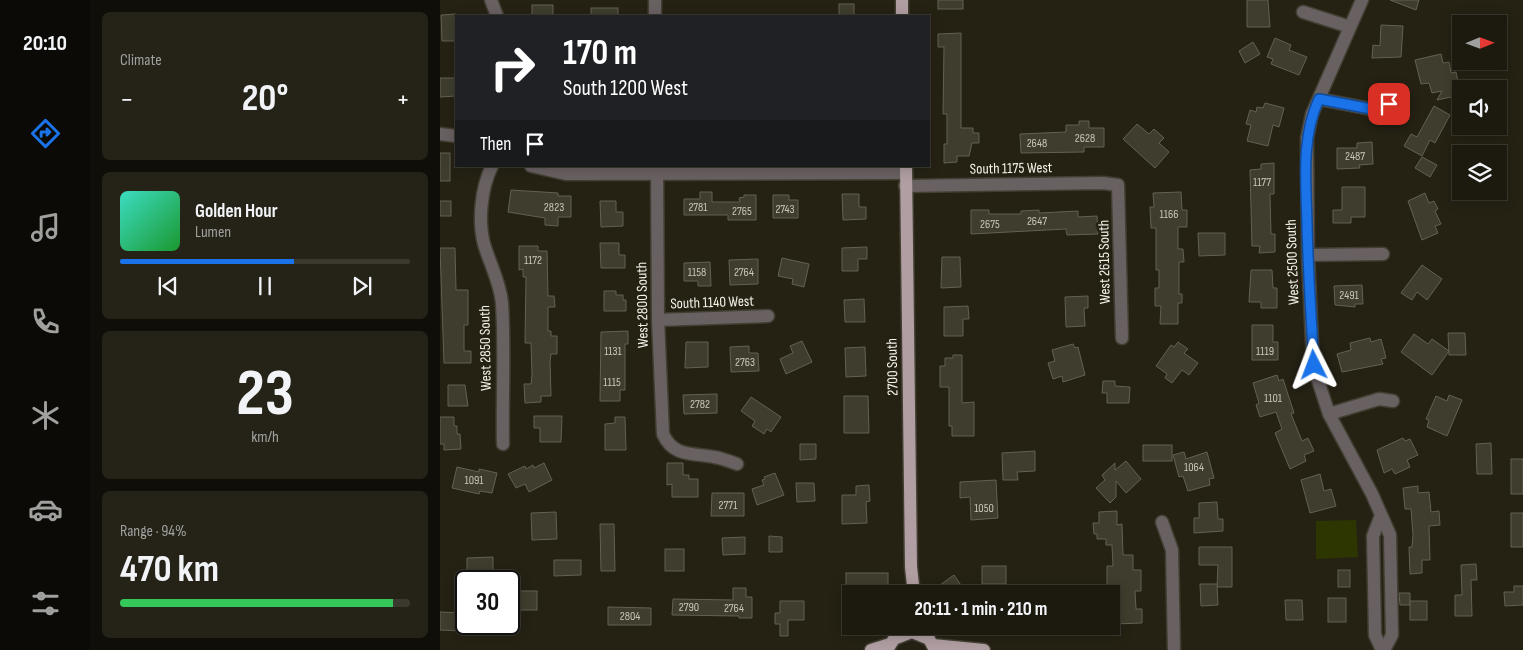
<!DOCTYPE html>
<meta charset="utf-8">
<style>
body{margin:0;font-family:"Sofia Sans Condensed",sans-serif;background:#252318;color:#f1f3f6;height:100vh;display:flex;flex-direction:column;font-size:19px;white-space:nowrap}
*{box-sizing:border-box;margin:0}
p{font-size:16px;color:#a0a19e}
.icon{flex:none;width:28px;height:28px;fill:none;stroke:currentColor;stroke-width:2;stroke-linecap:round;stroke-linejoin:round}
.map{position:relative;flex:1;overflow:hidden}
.sheet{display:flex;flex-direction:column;gap:12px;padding:12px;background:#0f0e08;width:350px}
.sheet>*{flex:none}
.hud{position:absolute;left:15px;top:15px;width:475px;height:152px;border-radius:0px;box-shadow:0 2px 12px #0003,0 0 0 1px #3a382f;background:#202124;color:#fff;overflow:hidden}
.needle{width:32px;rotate:89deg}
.tools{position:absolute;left:1012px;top:15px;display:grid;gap:10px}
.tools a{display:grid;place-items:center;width:55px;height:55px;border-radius:0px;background:#1c1a0f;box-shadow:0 2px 12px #0003,0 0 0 1px #3a382f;font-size:25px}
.speed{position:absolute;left:15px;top:570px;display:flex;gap:10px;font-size:25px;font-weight:700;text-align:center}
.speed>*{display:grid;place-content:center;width:65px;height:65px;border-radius:50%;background:#1c1a0f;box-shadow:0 2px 12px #0003,0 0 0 1px #3a382f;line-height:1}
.speed .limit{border:2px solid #111;border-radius:8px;background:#fff;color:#111}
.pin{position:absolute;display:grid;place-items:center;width:42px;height:42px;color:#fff;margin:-21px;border-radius:10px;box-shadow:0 2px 8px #0006}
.me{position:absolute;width:55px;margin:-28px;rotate:357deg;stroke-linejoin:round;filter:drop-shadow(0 0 4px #0008)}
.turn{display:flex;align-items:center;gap:18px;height:105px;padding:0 25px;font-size:22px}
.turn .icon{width:65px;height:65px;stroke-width:2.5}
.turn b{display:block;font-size:35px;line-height:42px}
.then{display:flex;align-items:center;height:48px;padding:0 25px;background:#0003;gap:10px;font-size:19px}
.big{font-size:38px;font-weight:700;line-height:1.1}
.sheet .tile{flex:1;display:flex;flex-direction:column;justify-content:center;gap:8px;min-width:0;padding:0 18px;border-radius:8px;background:#252318}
.sheet .dial{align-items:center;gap:0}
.dial b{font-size:65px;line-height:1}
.song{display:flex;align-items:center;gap:15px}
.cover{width:60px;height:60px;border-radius:8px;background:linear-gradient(135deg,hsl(170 70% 55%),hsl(130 70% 35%))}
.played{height:5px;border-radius:2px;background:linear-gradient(90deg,#1a73e8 60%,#3a382f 60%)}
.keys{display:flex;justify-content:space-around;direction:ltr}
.heat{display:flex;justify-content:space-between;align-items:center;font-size:28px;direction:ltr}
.charge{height:8px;border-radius:4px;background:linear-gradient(90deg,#34c759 94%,#3a382f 0)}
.trip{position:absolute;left:402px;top:585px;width:278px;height:50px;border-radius:0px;background:#1c1a0f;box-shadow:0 2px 12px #0003,0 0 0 1px #3a382f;font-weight:700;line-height:50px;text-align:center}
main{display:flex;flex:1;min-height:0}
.menu{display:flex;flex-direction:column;width:90px;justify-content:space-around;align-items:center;background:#0b0a06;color:#a0a19e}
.menu .icon{width:35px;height:35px}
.menu .current{color:#1a73e8}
.menu b{font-size:22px;color:#f1f3f6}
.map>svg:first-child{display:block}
</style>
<main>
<nav class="menu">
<b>20:10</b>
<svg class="icon current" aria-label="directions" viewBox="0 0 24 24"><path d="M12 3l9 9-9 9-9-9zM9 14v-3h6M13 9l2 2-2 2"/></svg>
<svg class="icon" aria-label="music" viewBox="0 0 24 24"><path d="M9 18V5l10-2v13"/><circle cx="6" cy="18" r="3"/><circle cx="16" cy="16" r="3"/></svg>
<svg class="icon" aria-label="phone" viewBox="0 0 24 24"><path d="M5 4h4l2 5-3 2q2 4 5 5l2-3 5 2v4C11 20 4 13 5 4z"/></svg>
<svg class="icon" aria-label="climate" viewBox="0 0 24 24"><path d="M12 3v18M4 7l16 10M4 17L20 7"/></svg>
<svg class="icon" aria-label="car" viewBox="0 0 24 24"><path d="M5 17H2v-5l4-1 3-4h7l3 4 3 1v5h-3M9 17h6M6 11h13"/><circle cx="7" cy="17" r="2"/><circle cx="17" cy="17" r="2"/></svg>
<svg class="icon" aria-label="filters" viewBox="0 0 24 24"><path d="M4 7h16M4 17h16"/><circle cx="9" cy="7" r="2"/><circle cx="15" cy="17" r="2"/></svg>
</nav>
<section class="sheet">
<div class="tile"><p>Climate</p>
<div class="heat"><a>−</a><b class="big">20°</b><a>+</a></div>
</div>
<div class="tile">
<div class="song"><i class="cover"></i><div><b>Golden Hour</b><p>Lumen</p></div></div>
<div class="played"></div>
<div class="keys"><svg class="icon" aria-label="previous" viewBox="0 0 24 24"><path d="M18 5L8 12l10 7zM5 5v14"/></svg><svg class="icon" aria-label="pause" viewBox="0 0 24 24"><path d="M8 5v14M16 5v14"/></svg><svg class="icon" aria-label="next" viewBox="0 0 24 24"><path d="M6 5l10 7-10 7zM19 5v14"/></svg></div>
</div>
<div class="tile dial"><b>23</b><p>km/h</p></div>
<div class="tile"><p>Range · 94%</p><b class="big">470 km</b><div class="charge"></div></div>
</section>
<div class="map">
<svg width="1083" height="650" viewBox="0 0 1083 650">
<rect width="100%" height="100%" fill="#252214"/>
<!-- green -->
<polygon fill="#2d3600" points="916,520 918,557 876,559 876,521"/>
<!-- building -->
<g fill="#3f3d2d" stroke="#636150">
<rect x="498" y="0" width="25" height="9"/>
<polygon points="807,0 828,0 830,27 807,27"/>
<polygon points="950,0 979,0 976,10"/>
<rect x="399" y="4" width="15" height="12"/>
<rect x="92" y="5" width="21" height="11"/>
<rect x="151" y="8" width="27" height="8"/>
<polygon points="16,14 16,41 2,41 1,15"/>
<polygon points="941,25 963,26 961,57 932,58 933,45 940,46"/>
<polygon points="521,33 521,128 533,128 533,133 539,133 539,143 532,143 529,156 517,156 517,162 504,163 504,144 507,144 507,114 503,114 504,47 498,47 498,34"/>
<polygon points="835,38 851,45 849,50 867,57 859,75 831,64 833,59 827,57"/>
<polygon points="813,42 820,54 805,63 799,51"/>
<polygon points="1001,54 1003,63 1009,62 1011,73 1016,72 1021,95 997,100 1002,91 992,93 989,83 981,84 975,60"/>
<polygon points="0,78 16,78 16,96 0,97"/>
<polygon points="825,103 844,108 839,127 833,125 828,146 807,141 811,125 806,124 810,110 816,112 817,107 823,108"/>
<polygon points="994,106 1010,115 995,143 990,140 982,156 964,146 971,134 977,137"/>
<polygon points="639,121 649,121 649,128 664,128 664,147 644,147 644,152 581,153 580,134 626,132 626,125 639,125"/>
<polygon points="697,124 709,134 714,129 724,138 719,143 729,152 715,168 683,139"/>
<polygon points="932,142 933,164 919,165 920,168 897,169 897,148 917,148 917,143"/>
<rect x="0" y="153" width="10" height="28"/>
<polygon points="982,157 997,165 990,177 975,168"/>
<polygon points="834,163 834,194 830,194 831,234 835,234 835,252 819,253 820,246 812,246 810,170 821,169 821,164"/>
<polygon points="902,187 925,187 925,217 911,217 911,223 893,223 893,210 902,210"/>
<polygon points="71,190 118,193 118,196 131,196 131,217 118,217 118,226 105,225 105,218 68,212"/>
<polygon points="260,192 272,192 272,202 300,202 299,198 304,197 304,195 316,195 316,220 288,220 288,215 244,215 244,199 260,199"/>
<polygon points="741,192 742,210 747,210 747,227 738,227 738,249 743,249 744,262 739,262 739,294 742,294 742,303 738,303 738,324 720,324 721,306 715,306 715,288 719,288 719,270 716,270 716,228 711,228 710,207 714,207 713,193"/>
<polygon points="985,193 989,203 994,201 998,209 995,211 1001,224 995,226 998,233 982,240 968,201"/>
<polygon points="402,194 419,194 419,207 426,207 426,219 403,220"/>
<polygon points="333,195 349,195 349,200 358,200 358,218 333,218"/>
<rect x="0" y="201" width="11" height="15"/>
<polygon points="160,201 176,201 176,212 183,212 183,226 161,227"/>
<polygon points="531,210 549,210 549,214 581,214 581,211 599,210 599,213 638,211 638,217 657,216 658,234 627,235 626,229 531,234"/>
<polygon points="758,233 785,233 785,255 759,256"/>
<polygon points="160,243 179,243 179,255 185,255 185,268 161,268"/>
<polygon points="79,246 98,246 98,251 107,251 108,296 114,296 115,307 108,307 108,331 111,331 111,336 117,336 117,354 111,354 110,361 111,396 101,396 101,402 85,403 84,384 91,384 92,375 91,343 85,343 86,277 83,277 83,269 79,270"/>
<polygon points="427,247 427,259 418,259 418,271 402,271 402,248"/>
<polygon points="0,248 15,248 16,290 28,290 28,325 24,325 24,351 31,351 31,363 4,363"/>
<polygon points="502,257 520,257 521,287 501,288"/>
<polygon points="342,258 369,264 364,287 352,284 353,279 338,276"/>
<polygon points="318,259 318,284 290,285 289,260"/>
<polygon points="270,262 271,286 258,286 258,281 244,281 244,263"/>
<polygon points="982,265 1002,279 987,300 977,292 972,300 961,293"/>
<polygon points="811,270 832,270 833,288 837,288 837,308 821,308 821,302 809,302"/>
<polygon points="922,285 923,304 915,304 915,307 895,305 894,286"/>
<polygon points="164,291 176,291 176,295 183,295 183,300 186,300 186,311 164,311"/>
<polygon points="648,296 648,308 644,308 645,326 626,327 625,297"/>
<polygon points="424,299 425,322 405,322 404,300"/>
<polygon points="528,306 529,319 523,319 523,336 504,336 504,307"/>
<polygon points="812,325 833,325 833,342 838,342 838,360 812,360"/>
<polygon points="188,331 188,344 185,344 185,390 180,390 180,401 160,401 161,332"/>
<polygon points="1008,333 1025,333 1026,355 1009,355"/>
<polygon points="974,334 988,344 992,339 1009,351 992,375 961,352"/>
<polygon points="930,338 931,342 941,339 946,358 941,359 943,364 902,372 897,354 911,350 910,343"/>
<polygon points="362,341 372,362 346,374 340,359 353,353 350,346"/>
<polygon points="246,342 268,342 268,367 245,368"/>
<polygon points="738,342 748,349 744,353 758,363 749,375 742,370 732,383 725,378 727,374 716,366 731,345 734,347"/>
<polygon points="633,344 635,348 638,347 645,375 623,382 622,376 613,379 608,363 615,361 612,350"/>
<polygon points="309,346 309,353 318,353 319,371 291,372 290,347"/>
<polygon points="425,347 426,376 406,377 405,348"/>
<polygon points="513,355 522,355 522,403 534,402 534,436 512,436 512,426 509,426 509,387 500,387 500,366 505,366 505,358 513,358"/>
<polygon points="837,375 839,381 843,379 854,413 851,414 862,441 868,438 874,451 864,455 866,461 850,469 835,433 842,429 836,412 820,417 816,405 819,403 813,383"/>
<polygon points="663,381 675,381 675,386 690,387 689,403 667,403 667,393 662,393"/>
<polygon points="8,385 25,385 28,406 8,406"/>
<polygon points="277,394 277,413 244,414 243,395"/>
<polygon points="1009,395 1022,400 1007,436 987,427 989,420 986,419 996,396 1007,401"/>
<polygon points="404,396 428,396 429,433 404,433"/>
<polygon points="311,397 341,417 331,432 327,429 324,434 312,426 315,421 301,411"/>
<polygon points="94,416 122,416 121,442 100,442 100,428 94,428"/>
<polygon points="0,417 14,417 14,426 17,426 17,434 20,434 21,449 4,450 4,444 0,444"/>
<polygon points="175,417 185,417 186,450 165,450 165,424 175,423"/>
<polygon points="963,438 965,441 970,439 978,455 967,460 970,467 955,474 952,469 944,473 937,450"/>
<polygon points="1051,443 1052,474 1037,474 1036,444"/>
<polygon points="360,444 376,444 376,459 360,460"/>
<rect x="703" y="445" width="29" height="16"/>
<polygon points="595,451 595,471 577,472 578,480 563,480 562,453"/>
<polygon points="744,452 746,459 767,452 774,478 769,479 770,485 748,491 743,476 739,477 733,455"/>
<rect x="1071" y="459" width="12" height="35"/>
<polygon points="686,461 701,479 686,493 676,481 676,497 670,503 656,488 665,480 662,475 675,463 675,470"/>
<polygon points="104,463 112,480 89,492 85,484 76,488 68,474 85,466 86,469 93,465 94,468"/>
<polygon points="227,463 243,463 243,475 249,475 249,479 258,479 258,497 232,497 232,484 227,485"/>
<polygon points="17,467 39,472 39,469 57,473 52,493 40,491 39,494 12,488"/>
<polygon points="335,473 344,495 317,505 312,489 324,485 322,480 325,479 324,477"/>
<polygon points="880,474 884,491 891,489 896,506 870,513 861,480"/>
<polygon points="556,480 558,518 531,520 530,497 520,498 520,482"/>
<polygon points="356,483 374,483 375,501 357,502"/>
<polygon points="429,485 430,501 426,502 427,523 402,524 402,495 416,495 416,486"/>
<polygon points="978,486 978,493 989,492 991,512 999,511 1000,525 989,526 990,560 982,560 982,573 970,574 969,547 972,547 973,535 971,509 965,509 963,488"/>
<polygon points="272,493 304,493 304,516 271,516"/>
<polygon points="777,502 778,519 783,519 783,531 754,533 754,518 759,518 759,503"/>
<polygon points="677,511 677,525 682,524 683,555 693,555 693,570 701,570 701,591 695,591 696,609 702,609 702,623 675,624 675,618 672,618 671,608 678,608 678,585 667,585 667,566 673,566 672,545 666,545 666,539 657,539 657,534 654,534 653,523 659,523 659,512"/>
<polygon points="116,512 117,539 92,540 91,513"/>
<rect x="1071" y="513" width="12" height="34"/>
<polygon points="160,524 174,524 175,571 161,571"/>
<polygon points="329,536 342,537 342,552 329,552"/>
<polygon points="305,537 305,554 283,555 282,538"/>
<polygon points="759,547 792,547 792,587 777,587 778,565 759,565"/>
<rect x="225" y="549" width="19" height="22"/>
<polygon points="53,557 53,571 27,572 27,558"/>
<polygon points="114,560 141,560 141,575 114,576"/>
<polygon points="1036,564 1037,580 1031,580 1032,616 1015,616 1015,595 1022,595 1021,565"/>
<rect x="542" y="566" width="24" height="18"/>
<rect x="898" y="570" width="12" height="17"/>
<rect x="406" y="573" width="42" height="21"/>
<polygon points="514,575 527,594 506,594 500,585"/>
<polygon points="760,584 777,584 778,605 761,606"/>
<polygon points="1074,586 1083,586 1083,605 1065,606 1064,592 1074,592"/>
<polygon points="293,588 306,588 306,597 312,597 312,618 299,618 299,616 232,615 233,599 293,600"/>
<rect x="78" y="591" width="19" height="19"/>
<polygon points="959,593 970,593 970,605 960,605"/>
<rect x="888" y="598" width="18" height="24"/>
<polygon points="845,600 862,600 863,620 846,620"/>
<polygon points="340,601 364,601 364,620 348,620 348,636 340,636 340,624 335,624 335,613 340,613"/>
<rect x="970" y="601" width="17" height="19"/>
<polygon points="168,607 211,608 211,625 168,625"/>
<polygon points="0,612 23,613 23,631 0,630"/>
</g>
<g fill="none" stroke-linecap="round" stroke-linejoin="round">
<!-- minor casing -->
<g stroke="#423f32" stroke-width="15">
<g id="minor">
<polyline points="51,0 57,16"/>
<polyline points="215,0 215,16"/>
<polyline points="922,0 872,114 867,138 868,255 873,365 889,414 932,494 950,535 952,635 944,650"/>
<polyline points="863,12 910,27"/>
<polyline points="879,99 931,109 949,104"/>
<polyline points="0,134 16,136"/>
<path d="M52,166C41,188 38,221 44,244C50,264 60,282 62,303C65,349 62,397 63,444"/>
<polyline points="91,166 126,174 466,173"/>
<path d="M217,166L218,320L223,434C233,457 253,453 274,457C281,458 289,461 297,464"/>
<polyline points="465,186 663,183 678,185 682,338"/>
<polyline points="868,255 943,254"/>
<polyline points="218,320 328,316"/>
<polyline points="889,414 939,399 953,401"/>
<polyline points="940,518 933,536 935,635 942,650"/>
<polyline points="722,522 732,550 734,650"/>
</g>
</g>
<!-- major casing -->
<g stroke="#423f32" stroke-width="15">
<g id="major">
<polyline points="462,0 462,16"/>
<polyline points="466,166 471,567 474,594"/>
<polyline points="493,645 544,650"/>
<polyline points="431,650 450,644"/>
<polyline points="447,650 454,639 472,632 489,639 495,650"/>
</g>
</g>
<!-- minor -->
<use href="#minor" stroke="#696062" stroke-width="12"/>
<!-- major -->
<use href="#major" stroke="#b09ea2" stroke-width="12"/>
</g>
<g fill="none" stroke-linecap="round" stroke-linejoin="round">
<!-- route casing -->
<g stroke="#114b97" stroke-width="12">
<path id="route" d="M874,365C871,318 868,271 867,223C866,182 861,137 879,99L931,109L949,104"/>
</g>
<!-- route -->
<use href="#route" stroke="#1a73e8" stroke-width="9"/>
</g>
<g text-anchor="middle" stroke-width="5" stroke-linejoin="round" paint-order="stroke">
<!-- number labels -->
<g font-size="12" fill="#c7c6ba">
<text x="645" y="142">2628</text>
<text x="597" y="147">2648</text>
<text x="915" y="160">2487</text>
<text x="822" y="186">1177</text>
<text x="114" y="211">2823</text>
<text x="258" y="211">2781</text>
<text x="345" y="213">2743</text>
<text x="302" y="215">2765</text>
<text x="729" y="218">1166</text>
<text x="597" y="225">2647</text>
<text x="550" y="228">2675</text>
<text x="93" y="264">1172</text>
<text x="257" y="276">1158</text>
<text x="304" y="276">2764</text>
<text x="909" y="299">2491</text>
<text x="173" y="355">1131</text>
<text x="825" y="355">1119</text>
<text x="305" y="366">2763</text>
<text x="172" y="386">1115</text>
<text x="833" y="402">1101</text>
<text x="260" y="408">2782</text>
<text x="754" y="471">1064</text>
<text x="34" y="484">1091</text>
<text x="288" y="509">2771</text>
<text x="544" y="512">1050</text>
<text x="249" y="611">2790</text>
<text x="294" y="612">2764</text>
<text x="190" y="620">2804</text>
</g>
<!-- street labels -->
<g font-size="15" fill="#f4f3e9" stroke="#252214">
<text transform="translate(571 168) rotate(-1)" y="5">South 1175 West</text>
<text transform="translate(664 262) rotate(-91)" y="5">West 2615 South</text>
<text transform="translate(852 262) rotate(-92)" y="5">West 2500 South</text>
<text transform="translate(272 302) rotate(-2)" y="5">South 1140 West</text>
<text transform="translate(202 305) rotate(-91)" y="5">West 2800 South</text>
<text transform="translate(45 348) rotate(-91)" y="5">West 2850 South</text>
<text transform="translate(452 367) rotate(-91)" y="5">2700 South</text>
</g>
</g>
</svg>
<div class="tools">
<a><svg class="needle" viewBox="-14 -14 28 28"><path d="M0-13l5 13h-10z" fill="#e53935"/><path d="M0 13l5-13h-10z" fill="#a0a19e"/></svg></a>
<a><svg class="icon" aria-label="sound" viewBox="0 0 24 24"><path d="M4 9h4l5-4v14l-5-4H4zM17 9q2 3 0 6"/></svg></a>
<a><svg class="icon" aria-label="layers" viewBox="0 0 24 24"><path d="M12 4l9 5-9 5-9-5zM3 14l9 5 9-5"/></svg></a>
</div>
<div class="speed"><div class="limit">30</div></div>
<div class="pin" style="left:949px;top:104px;background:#d93025"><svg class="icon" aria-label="arrive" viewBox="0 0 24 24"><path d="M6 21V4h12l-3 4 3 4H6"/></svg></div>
<svg class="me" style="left:874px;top:365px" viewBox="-20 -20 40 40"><path d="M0-17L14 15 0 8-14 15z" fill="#1a73e8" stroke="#fff" stroke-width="4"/></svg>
<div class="trip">20:11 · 1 min · 210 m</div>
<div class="hud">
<div class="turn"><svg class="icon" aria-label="right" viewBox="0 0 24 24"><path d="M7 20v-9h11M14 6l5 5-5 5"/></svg><div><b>170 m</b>South 1200 West</div></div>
<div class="then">Then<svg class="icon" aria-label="arrive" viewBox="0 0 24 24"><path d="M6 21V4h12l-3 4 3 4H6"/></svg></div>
</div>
</div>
</main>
